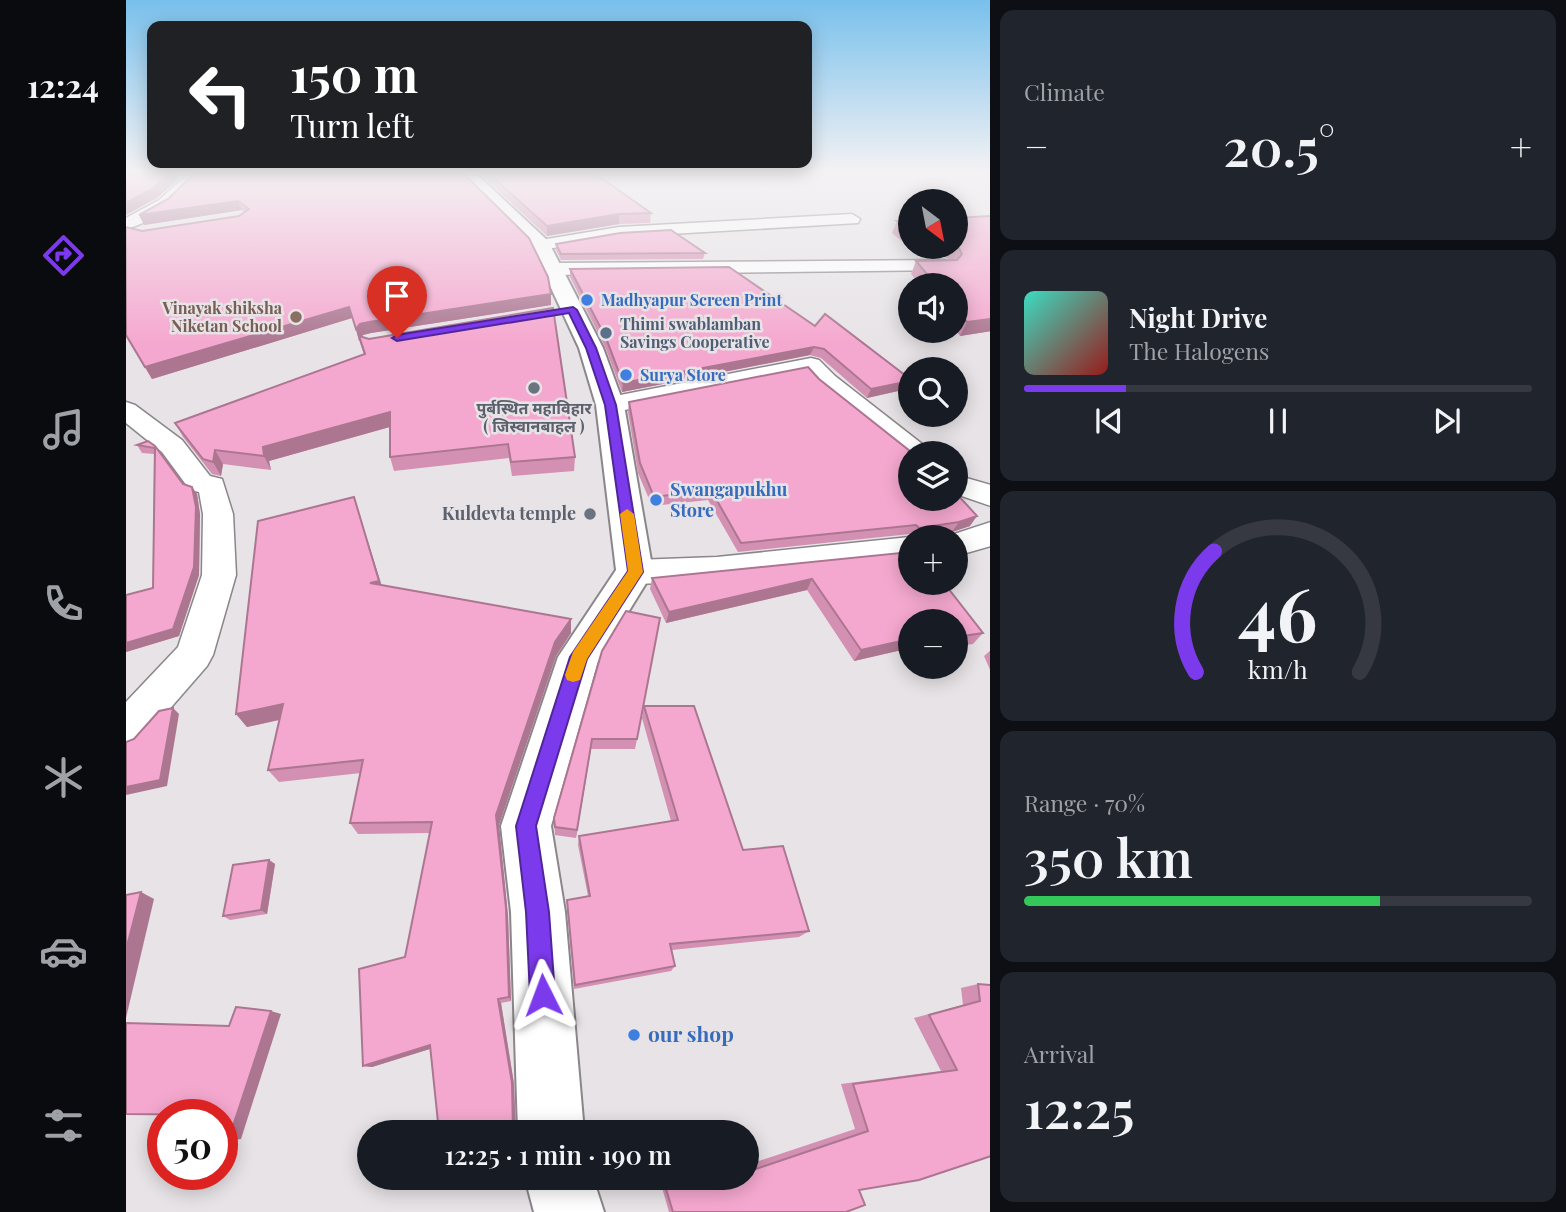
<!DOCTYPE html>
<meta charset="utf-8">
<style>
body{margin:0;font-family:"Playfair Display","Noto Sans Devanagari",serif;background:#20242c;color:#f1f3f6;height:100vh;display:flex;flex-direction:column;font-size:26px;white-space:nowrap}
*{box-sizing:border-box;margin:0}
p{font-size:23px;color:#9ea1a6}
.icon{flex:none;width:38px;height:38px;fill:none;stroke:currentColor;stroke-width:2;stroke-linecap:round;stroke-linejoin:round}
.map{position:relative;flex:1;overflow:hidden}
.side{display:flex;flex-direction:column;gap:10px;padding:10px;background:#0d0f14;width:576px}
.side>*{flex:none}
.banner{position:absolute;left:21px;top:21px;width:665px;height:147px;border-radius:14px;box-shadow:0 4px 18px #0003;background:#202124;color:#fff;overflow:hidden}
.needle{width:46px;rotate:148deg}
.controls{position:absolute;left:772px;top:189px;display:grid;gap:14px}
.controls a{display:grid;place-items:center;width:70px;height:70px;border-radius:50%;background:#171b24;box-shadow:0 4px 18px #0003;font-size:35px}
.speed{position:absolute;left:21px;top:1099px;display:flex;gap:14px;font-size:35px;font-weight:700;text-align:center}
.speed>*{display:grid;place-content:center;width:91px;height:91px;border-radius:50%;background:#171b24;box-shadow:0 4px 18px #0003;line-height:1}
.speed .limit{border:10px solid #d22;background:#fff;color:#111}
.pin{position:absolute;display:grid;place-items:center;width:60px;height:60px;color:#fff;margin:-72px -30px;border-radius:50% 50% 50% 0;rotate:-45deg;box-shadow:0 0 7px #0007}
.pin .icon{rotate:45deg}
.me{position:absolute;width:77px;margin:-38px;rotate:357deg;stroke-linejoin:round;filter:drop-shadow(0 0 5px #0008)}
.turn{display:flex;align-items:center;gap:24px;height:147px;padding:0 28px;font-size:32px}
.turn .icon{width:91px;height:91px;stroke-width:2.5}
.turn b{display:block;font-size:49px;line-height:60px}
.big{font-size:52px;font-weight:600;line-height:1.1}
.side .widget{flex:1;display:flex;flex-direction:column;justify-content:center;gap:10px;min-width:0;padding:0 24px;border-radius:14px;background:#20242c}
.side .dial{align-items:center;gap:0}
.dial svg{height:182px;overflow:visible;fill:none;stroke:#363941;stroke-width:7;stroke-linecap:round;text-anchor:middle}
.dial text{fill:#f1f3f6;stroke:none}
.song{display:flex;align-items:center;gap:21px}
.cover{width:84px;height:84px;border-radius:10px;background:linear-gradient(135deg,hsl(170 70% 55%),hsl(0 70% 35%))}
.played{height:7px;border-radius:4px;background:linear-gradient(90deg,#7c3aed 20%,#363941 20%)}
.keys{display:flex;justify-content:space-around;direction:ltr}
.heat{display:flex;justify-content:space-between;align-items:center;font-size:38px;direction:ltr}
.charge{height:10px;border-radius:5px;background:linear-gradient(90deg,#34c759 70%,#363941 0)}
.trip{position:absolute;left:231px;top:1120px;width:402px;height:70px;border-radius:35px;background:#171b24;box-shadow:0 4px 18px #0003;font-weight:600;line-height:70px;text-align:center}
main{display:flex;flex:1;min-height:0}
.menu{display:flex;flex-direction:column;width:126px;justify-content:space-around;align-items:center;background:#090b0e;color:#9ea1a6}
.menu .icon{width:49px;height:49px}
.menu .on{color:#7c3aed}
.menu b{font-size:32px;color:#f1f3f6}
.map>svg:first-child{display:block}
</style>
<main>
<nav class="menu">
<b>12:24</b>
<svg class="icon on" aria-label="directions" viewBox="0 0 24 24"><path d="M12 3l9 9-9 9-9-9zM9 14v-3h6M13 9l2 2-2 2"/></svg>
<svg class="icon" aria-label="music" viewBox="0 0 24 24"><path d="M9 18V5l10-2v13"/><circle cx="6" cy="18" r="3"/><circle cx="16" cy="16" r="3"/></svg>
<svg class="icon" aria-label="phone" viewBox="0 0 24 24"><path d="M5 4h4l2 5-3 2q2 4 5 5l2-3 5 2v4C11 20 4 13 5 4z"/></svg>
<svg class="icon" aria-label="climate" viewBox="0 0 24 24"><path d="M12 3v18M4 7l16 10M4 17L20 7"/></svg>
<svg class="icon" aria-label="car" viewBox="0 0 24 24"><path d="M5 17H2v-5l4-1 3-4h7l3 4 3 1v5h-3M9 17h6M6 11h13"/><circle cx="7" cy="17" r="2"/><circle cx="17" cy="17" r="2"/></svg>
<svg class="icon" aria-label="filters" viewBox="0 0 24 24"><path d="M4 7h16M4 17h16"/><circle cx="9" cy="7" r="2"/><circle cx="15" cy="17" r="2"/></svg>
</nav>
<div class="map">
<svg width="865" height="1212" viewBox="0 0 865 1212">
<rect width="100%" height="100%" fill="#e7e3e6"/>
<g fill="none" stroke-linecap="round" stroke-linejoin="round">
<!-- street casing -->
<g stroke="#8a868a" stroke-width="3">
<g id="street">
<path d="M63,173H78C59,198 31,221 0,229V218L33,200Z"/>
<polygon points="726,214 734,219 732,223 493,237 415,250 406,245 415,240 493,227"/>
<polygon points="818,260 825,262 827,266 825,270 426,275 417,269 426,263"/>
<polygon points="685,358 693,360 709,376 800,447 804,453 784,453 784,460 780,459 691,386 680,373 484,413 475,410 471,405 475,400 484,397"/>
<polygon points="0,402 9,405 56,440 84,476 96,479 107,514 110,575 87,655 81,666 14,743 0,749 0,702 52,647 76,575 77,514 73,492 64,490 36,452 0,423"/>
<polygon points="830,475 865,485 865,506 830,494"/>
<polygon points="865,522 865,546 830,556 830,537 819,537"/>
<polygon points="784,537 784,561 591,581 509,584 497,581 492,572 497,563 509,560 591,557"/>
</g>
</g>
<!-- secondary casing -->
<g stroke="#8a868a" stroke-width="4">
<g id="secondary">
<polygon points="332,173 349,173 422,241 477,348 498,405 527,572 472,661 425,826 439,912 458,1132 392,1132 385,912 375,826 432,657 490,570 470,405 453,348 406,247"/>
<polygon points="399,1178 467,1178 478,1212 408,1212"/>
</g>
</g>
<!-- street -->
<use href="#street" fill="#fff" fill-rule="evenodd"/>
<!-- secondary -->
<use href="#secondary" fill="#fff" fill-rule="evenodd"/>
</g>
<!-- wall -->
<g fill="#d390b2">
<polygon points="69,173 425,305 245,333 237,335 236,337 449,457 448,471 386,476 383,458 268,471 264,457 264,427 143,461 145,470 97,464 95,476 86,474 57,437 49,423 238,355 226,318 26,379 0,336 16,231 113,216 118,212 116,210 18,225 42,199"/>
<polygon points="353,173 468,173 525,213 524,223 493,224 421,236"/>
<polygon points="830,218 865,331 834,336 830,330 830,285 794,285 785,274 790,261 825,260 818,257 796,258 766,233 771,221 784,221 784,247 830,247"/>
<polygon points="430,244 579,253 577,259 435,260 430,250"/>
<polygon points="603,267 781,389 741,398 695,358 684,355 496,392 479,347 444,277 444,269"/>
<polygon points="693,379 844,526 826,532 789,537 786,537 784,534 612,552 582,500 526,506 512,473 502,412 503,402"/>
<polygon points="22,441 57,484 66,487 71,494 74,514 73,575 53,636 0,652 0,595 27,588 28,454 16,453 11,445"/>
<polygon points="228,497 255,585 445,633 430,656 373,825 382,916 385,1001 375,1003 388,1084 389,1132 313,1132 304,1049 246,1067 237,1066 279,957 304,833 232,834 224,823 235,773 153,782 142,770 153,720 121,727 110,714"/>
<polygon points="784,552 857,633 847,644 830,646 830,621 784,621 784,654 780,649 728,661 681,590 540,623 524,589 526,578"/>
<polygon points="865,650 865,672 858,656"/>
<polygon points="476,651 511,739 509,749 465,749 450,838 429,835 428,818"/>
<polygon points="518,706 617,850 683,931 673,937 546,950 549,966 545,971 448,989 441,907 441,900 462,896 452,845 453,836 545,821 516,718"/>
<polygon points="143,860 149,864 141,914 104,920 97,916"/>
<polygon points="852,984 865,985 865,1156 733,1190 720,1212 543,1212 535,1184 552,1178 621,1178 621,1165 729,1129 715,1084 815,1071 788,1018 837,1005 835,988"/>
</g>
<!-- shaded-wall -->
<g fill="#ac7691">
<polygon points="45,173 50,173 53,179 31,198 0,215 0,203"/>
<polygon points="112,201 116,210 18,225 13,215"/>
<polygon points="493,214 493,224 421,236 421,226"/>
<polygon points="425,294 425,305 245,333 237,335 233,341 230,329 234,324 243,322"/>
<polygon points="223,307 226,318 26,379 19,367"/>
<polygon points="865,319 865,331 834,336 841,322"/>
<polygon points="688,347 684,355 496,392 497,383"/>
<polygon points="784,381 781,389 741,398 745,389"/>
<polygon points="264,412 267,426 143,461 145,470 138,456 137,447"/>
<polygon points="89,450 97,464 95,476 87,462"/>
<polygon points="66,487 71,494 74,514 73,575 53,636 0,652 0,643 47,629"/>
<polygon points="228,497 233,513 259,596 249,598"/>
<polygon points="851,516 844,526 826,532 833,522"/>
<polygon points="686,579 681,590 540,623 543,612"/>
<polygon points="445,619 445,633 430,656 373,825 382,916 385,1001 383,997 370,815 429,642"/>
<polygon points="784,639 784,644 780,649 728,661 735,650"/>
<polygon points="157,704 166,717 121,727 110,714"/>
<polygon points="47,708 53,714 41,786 0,795 0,787"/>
<polygon points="466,739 465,749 450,838 451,830"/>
<polygon points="143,860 149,864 141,914 135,910"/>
<polygon points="15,892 28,899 0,1018 0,950"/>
<polygon points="372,999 375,1003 388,1084 390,1132 387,1132"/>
<polygon points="145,1011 155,1014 115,1139 102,1141"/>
<polygon points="304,1045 310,1047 246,1067 237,1066"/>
</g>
<!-- building -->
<g fill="#f5a8cf" stroke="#ac7691" stroke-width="2">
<polygon points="0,173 45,173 27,188 0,203"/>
<polygon points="69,173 337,173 403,238 422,277 425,294 243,322 234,324 230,329 223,307 19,367 0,335 0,227 16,231 113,216 123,209 112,201 13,215 42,199"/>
<polygon points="362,173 468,173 525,213 493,214 421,226"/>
<polygon points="865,216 865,319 841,322 830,308 830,285 810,285 790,261 831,260 836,254 833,248 829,247 830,218"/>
<polygon points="771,221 784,221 784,231"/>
<polygon points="545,230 579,253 435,254 430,244 494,233"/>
<polygon points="603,267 689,326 699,314 784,379 784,381 745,389 698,349 688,347 497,383 480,338 444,269"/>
<polygon points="427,308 449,457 385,462 382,444 264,457 264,412 137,447 138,456 89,450 87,462 77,459 49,423 239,354 233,336 243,339"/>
<polygon points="682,367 693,379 784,451 791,452 793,453 784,453 784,499 830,499 830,493 851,516 833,522 793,528 790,525 615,543 585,490 528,497 514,463 503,402"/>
<polygon points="22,441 29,446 57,484 66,487 70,507 68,567 47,629 0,643 0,595 27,588 29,448 11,445"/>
<polygon points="228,497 253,581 244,583 445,619 429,642 370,815 380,908 383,997 372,999 386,1083 387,1132 313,1132 304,1045 237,1066 233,969 279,957 306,822 224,823 237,760 142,770 157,704 110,714 132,521"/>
<polygon points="784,552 784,583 818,583 857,633 830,637 830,621 784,621 784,639 735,650 686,579 543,612 526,578"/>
<polygon points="500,611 534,618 511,739 466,739 451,830 429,827 428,818 476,651"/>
<polygon points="518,706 568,706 617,850 657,846 683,931 544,944 549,966 449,985 441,900 464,896 453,836 552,820"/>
<polygon points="47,708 34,780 0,787 0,742 8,739 33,711"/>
<polygon points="143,860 135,910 97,916 107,865"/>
<polygon points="15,892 0,950 0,895"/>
<polygon points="852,984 865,985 865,1156 793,1180 733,1190 739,1205 720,1212 547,1212 540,1189 568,1178 621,1178 621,1172 742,1131 727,1084 831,1070 803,1015 854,1001"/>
<polygon points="110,1007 145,1011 102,1141 96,1140 96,1115 0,1114 0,1023 103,1026"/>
</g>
<!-- sky -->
<linearGradient id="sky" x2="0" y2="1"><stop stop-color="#78c0ec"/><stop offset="0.5" stop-color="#f4f2f4"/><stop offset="1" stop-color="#f4f2f4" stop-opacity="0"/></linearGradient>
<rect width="865" height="343" fill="url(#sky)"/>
<!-- route -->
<polygon fill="#7c3aed" stroke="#51269a" stroke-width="2" points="447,307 451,310 470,348 490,405 517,572 461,659 410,826 423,912 429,995 425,1003 417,1007 408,1003 404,995 400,912 390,826 444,657 502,571 479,405 460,348 443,313 271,341 266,338 271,335"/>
<!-- slow -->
<polygon fill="#f59e0b" points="501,509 508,514 517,572 461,659 454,680 447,682 441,680 439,675 447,652 502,571 494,514"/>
<!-- markers -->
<g fill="#3f7fe0" stroke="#e7e3e6" stroke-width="2.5">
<circle cx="461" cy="300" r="7"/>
<circle cx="500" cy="375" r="7"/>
<circle cx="530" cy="500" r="7"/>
<circle cx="508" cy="1035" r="7"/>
</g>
<circle fill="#8d6e63" stroke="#e7e3e6" stroke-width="2.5" cx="170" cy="317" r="7"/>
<circle fill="#5c6f8a" stroke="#e7e3e6" stroke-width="2.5" cx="480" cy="333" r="7"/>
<g fill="#6b7280" stroke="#e7e3e6" stroke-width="2.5">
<circle cx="408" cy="388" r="7"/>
<circle cx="464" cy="514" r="7"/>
</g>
<g text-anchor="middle" stroke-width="5" stroke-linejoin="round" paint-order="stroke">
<!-- far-shop labels -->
<g font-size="16" font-weight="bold" fill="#366cbe" stroke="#e7e3e6" text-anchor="start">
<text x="475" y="306">Madhyapur Screen Print</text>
<text x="514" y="381">Surya Store</text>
</g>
<!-- far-education labels -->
<g font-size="16" font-weight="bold" fill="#785e54" stroke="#e7e3e6" text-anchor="end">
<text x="156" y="314">Vinayak shiksha<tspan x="156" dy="18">Niketan School</tspan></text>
</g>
<!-- far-service labels -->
<g font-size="16" font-weight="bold" fill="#4e5e75" stroke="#e7e3e6" text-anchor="start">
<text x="494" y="330">Thimi swablamban<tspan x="494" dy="18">Savings Cooperative</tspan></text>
</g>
<!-- far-worship labels -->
<g font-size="16" font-weight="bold" fill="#5b616d" stroke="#e7e3e6">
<text x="408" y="414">पुर्बस्थित महाविहार<tspan x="408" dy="18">( जिस्वानबाहल )</tspan></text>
</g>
<!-- shop labels -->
<g font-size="18" font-weight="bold" fill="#366cbe" stroke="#e7e3e6" text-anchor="start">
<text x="544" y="496">Swangapukhu<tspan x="544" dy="21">Store</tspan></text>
</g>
<!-- worship labels -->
<g font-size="18" font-weight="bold" fill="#5b616d" stroke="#e7e3e6" text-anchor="end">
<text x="450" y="520">Kuldevta temple</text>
</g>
<!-- near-shop labels -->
<g font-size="21" font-weight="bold" fill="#366cbe" stroke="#e7e3e6" text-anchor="start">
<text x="522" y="1042">our shop</text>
</g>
</g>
</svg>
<div class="controls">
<a><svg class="needle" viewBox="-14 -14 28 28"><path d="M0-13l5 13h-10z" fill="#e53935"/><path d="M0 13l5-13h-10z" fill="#9ea1a6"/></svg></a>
<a><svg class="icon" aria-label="sound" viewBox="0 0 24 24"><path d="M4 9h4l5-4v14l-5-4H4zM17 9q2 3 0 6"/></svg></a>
<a><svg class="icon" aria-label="search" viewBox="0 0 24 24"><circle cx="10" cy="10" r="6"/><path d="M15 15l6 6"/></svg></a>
<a><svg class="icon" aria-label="layers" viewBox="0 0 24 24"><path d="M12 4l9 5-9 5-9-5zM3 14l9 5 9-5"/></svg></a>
<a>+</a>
<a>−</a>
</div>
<div class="speed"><div class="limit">50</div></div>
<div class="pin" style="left:271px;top:338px;background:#d93025"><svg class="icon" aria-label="arrive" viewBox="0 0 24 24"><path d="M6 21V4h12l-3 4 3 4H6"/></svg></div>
<svg class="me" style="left:417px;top:995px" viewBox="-20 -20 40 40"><path d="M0-17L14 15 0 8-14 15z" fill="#7c3aed" stroke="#fff" stroke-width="4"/></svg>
<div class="trip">12:25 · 1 min · 190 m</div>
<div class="banner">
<div class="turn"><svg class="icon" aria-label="left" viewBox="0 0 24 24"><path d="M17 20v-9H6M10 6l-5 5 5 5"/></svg><div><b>150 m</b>Turn left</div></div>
</div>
</div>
<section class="side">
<div class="widget"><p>Climate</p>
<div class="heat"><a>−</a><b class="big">20.5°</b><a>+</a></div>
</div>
<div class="widget">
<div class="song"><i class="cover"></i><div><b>Night Drive</b><p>The Halogens</p></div></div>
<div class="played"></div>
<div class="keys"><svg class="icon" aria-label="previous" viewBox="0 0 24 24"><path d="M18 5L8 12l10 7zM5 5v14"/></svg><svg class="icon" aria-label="pause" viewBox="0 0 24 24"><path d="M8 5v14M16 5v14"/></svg><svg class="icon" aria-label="next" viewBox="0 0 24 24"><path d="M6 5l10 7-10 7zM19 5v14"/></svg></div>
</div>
<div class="widget dial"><svg viewBox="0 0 100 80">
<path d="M14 69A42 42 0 1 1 86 69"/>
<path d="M14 69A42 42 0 0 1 22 16" stroke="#7c3aed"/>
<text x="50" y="56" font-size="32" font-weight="700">46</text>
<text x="50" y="72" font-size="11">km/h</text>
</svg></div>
<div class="widget"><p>Range · 70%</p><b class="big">350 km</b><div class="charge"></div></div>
<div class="widget"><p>Arrival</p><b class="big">12:25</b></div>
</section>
</main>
